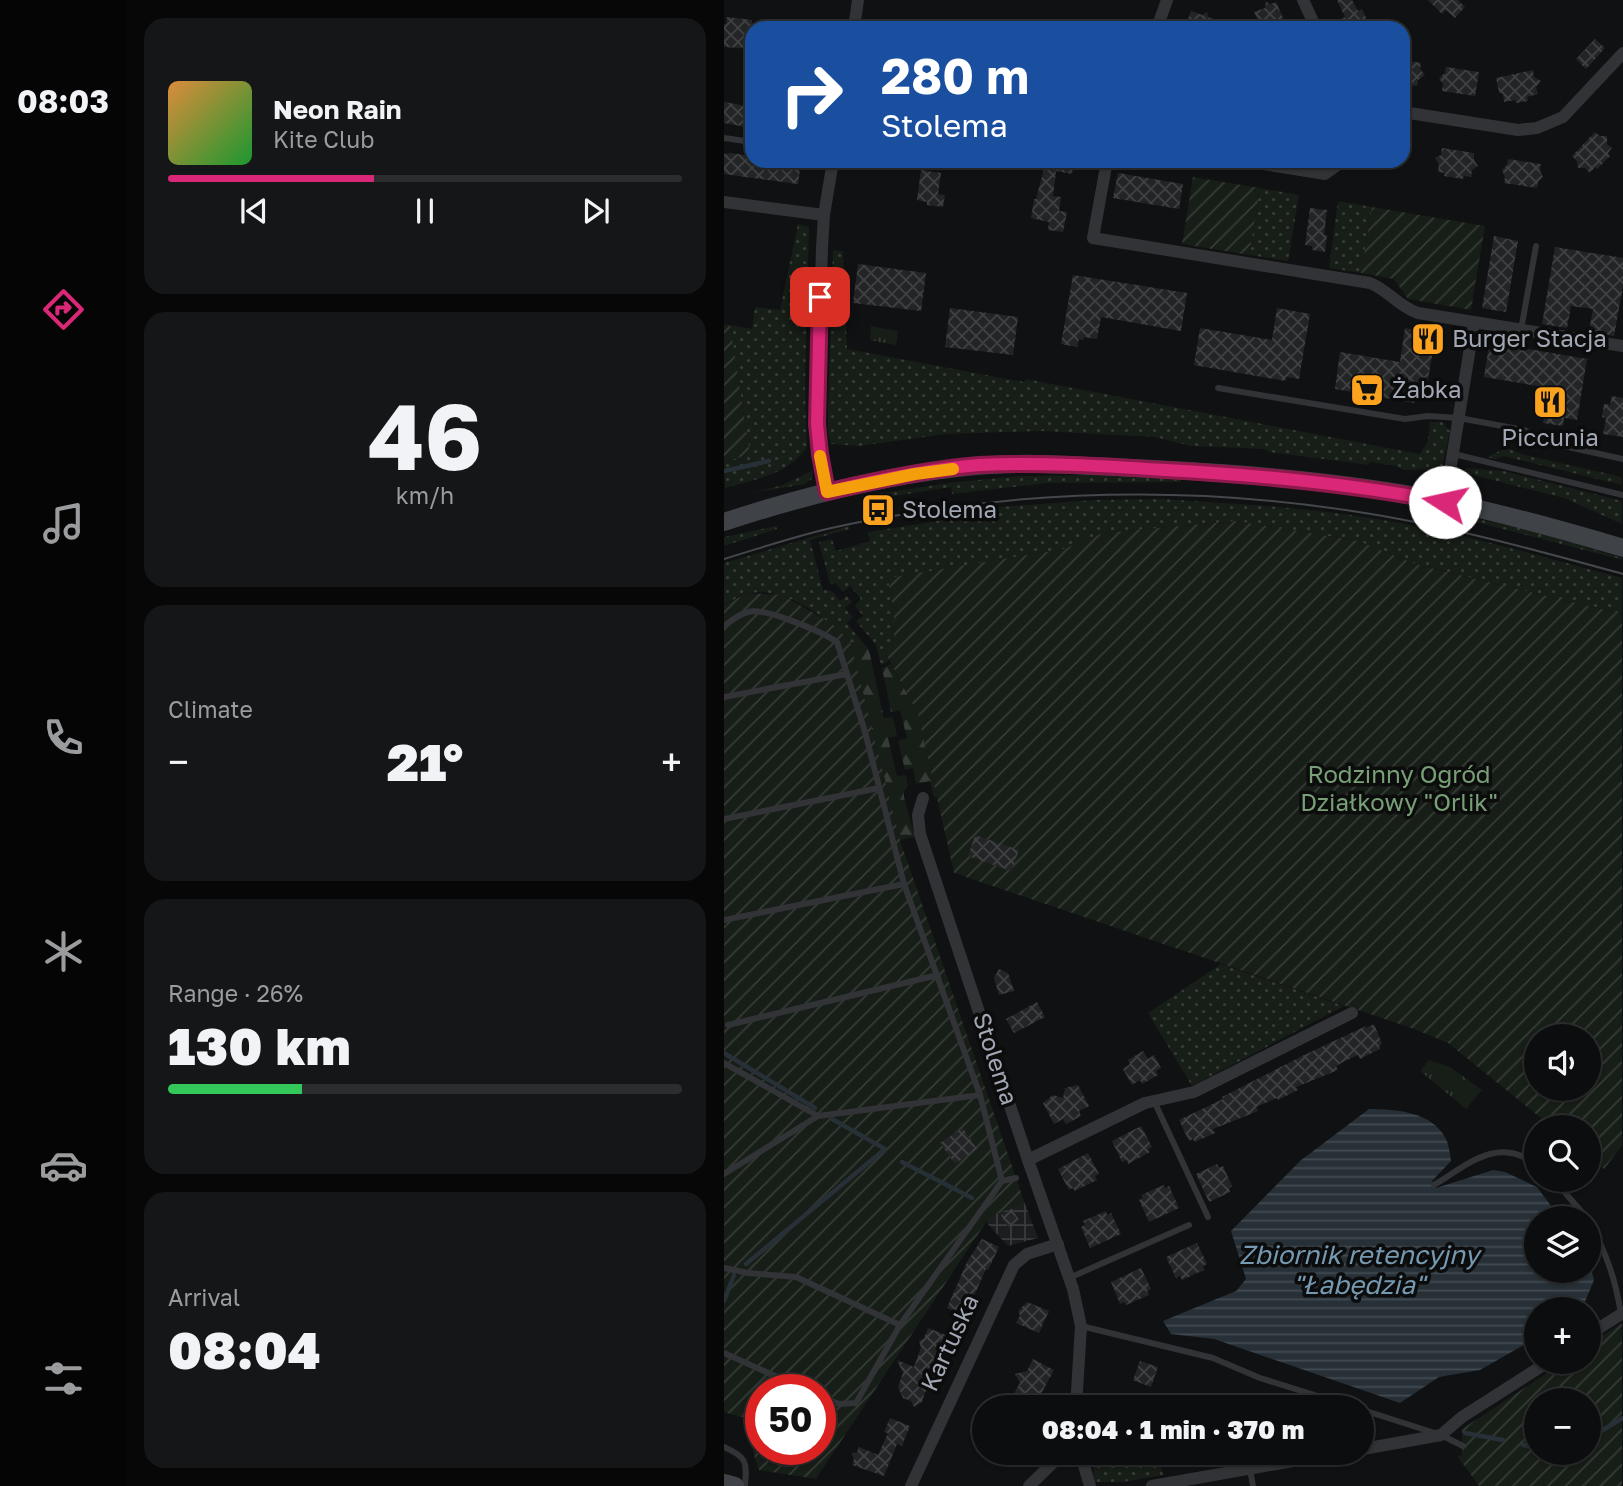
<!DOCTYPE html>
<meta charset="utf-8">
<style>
body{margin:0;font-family:"Golos Text",sans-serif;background:#151617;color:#f1f3f6;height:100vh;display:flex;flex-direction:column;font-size:26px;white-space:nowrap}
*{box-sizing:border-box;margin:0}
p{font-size:23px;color:#9a9c9e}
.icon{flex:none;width:38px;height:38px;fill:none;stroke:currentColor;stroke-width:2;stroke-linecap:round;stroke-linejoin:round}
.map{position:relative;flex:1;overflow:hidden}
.side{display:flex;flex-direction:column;gap:18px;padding:18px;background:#070708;width:598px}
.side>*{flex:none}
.banner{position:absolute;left:21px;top:21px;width:665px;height:147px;border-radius:21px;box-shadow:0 2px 5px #0004,0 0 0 2px #2c2d2e;background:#1a4fa0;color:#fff;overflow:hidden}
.controls{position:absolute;left:800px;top:1024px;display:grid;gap:14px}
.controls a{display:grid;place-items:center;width:77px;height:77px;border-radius:50%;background:#0c0d0e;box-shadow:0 2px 5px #0004,0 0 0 2px #2c2d2e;font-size:35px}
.speed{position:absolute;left:21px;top:1374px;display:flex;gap:14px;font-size:35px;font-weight:700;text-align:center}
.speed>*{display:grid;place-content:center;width:91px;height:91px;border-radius:50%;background:#0c0d0e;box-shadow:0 2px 5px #0004,0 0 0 2px #2c2d2e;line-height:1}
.speed .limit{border:10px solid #d22;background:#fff;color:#111}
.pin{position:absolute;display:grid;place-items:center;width:60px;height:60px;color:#fff;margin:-30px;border-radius:14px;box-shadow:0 4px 10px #0006}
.me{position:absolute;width:77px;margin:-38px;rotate:280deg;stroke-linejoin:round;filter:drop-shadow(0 0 5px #0008)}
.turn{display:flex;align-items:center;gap:24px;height:147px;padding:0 21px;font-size:32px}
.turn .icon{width:91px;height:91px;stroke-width:2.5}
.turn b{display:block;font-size:49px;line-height:60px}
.big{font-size:52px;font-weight:800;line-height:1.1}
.side .card{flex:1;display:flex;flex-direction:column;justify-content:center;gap:10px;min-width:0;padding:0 24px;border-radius:21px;background:#151617}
.side .dial{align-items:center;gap:0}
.dial b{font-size:91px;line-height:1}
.song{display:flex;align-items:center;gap:21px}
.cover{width:84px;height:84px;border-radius:10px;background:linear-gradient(135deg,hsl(30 70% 55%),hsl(130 70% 35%))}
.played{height:7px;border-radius:4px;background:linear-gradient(90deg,#db2777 40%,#2c2d2e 40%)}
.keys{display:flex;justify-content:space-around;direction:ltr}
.heat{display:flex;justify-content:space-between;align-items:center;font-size:38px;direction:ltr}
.charge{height:10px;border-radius:5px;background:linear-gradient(90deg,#34c759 26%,#2c2d2e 0)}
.trip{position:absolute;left:248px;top:1395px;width:402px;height:70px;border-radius:35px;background:#0c0d0e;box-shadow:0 2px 5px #0004,0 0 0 2px #2c2d2e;font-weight:800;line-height:70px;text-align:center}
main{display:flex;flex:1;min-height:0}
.dock{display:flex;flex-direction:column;width:126px;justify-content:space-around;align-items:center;background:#050506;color:#9a9c9e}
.dock .icon{width:49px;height:49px}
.dock .active{color:#db2777}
.dock b{font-size:32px;color:#f1f3f6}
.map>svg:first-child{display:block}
</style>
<main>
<nav class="dock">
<b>08:03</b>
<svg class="icon active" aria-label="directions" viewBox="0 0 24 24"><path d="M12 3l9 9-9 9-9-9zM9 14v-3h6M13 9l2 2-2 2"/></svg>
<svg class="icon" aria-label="music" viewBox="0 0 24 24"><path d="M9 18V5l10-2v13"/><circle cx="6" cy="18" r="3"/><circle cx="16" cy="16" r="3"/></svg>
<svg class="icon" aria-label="phone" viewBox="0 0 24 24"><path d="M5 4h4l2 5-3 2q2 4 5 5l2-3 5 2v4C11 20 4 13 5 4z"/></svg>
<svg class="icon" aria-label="climate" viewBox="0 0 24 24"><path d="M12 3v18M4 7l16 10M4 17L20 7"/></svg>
<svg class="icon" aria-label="car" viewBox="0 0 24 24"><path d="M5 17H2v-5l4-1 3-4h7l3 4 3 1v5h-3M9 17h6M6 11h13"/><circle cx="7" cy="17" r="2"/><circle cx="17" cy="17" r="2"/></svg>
<svg class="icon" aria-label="filters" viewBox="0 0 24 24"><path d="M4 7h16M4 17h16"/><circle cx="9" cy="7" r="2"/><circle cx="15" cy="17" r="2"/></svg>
</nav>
<section class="side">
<div class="card">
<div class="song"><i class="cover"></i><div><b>Neon Rain</b><p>Kite Club</p></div></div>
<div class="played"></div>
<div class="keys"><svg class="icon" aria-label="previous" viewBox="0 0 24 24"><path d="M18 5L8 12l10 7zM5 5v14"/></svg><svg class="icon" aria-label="pause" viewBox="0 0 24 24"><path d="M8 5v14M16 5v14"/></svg><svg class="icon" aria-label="next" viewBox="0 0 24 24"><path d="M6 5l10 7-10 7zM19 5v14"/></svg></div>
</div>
<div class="card dial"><b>46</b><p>km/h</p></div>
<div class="card"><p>Climate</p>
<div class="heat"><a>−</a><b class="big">21°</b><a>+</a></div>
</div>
<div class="card"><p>Range · 26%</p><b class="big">130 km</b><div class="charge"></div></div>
<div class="card"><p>Arrival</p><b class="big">08:04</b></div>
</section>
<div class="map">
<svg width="899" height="1486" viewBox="0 0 899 1486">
<defs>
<pattern id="industrial-grid" width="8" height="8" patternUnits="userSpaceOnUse" patternTransform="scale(1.75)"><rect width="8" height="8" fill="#1c1d1f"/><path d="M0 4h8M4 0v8" fill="none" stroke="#3a3b3d"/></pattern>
<pattern id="grass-dots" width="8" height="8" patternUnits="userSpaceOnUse" patternTransform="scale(1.75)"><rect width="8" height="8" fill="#171d17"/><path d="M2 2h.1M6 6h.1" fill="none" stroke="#363b36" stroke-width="1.8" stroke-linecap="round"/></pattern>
<pattern id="forest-firs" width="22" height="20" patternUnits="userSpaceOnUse" patternTransform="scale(1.75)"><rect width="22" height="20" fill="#171d17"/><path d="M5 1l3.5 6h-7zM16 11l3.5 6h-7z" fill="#363b36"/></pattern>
<pattern id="park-tufts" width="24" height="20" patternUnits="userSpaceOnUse" patternTransform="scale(1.75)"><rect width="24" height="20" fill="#171d17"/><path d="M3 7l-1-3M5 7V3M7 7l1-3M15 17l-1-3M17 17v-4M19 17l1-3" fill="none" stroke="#363b36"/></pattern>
<pattern id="garden-furrows" width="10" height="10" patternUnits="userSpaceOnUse" patternTransform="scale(1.75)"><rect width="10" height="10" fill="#171d17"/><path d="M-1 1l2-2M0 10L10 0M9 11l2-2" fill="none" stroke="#363b36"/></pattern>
<pattern id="water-rules" width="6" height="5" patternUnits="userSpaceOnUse" patternTransform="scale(1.75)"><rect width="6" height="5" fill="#263036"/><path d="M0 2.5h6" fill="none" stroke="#424b51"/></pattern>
<pattern id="building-cross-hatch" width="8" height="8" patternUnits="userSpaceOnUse" patternTransform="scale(1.75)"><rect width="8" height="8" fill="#232426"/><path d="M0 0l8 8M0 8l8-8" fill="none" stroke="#404143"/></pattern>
</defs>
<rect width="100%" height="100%" fill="#101112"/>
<!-- industrial -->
<polygon fill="url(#industrial-grid)" points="301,1204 314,1238 284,1246 262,1222 266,1215"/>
<!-- grass -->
<g fill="url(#grass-dots)">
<polygon points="536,188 575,195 564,261 525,255"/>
<polygon points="614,201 648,207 637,273 605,268"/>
<path d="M74,224L85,227L81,388L83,447C64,475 32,479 1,488L0,462L26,454L6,325L28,329L31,307L56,310Z"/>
<polygon points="109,250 119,251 123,349 300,382 302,379 696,454 704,441 706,422 718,422 726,431 718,469 680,470 672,466 646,462 645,465 545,452 540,449 467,446 431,437 317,431 222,434 135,446 107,444 104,433 104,410"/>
<polygon points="782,448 801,455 898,477 898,485 780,456 771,459 763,457"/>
<polygon points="743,468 780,471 898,501 898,524 840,498 737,472"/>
<polygon points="89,470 88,479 81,484 27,493 59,485"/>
<polygon points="370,475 457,480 457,482 324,483 228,494 227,487 139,501 138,496 232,482 297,476"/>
<path d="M438,499C517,504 598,508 676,523C751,537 825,558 898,578V614L694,565L634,541L512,521L379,533L340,549L164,579L171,622L169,651L162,654L165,661L157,665L152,645L132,621L139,616L131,606L137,599L126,586L119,592L111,583L106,584L95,542L108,539L112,551L146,541L144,532L232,518L231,510L371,500Z"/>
<polygon points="737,515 816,533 898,558 898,560 736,518"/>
<polygon points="52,526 53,529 0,546 0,537"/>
<path d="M125,526L126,529L86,540L99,590L108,591L116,601L123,596L128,602L121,608L129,617L123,623L133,635L126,641C101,617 62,587 25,593C16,595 8,601 0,605V563Z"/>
<polygon points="497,964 620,1006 468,1086 424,1013"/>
<polygon points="367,1453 435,1453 439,1475 399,1482 371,1482"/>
</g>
<!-- forest -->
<g fill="url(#forest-firs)">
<polygon points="133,635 145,650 160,718 169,717 173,736 164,738 173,776 182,775 184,786 180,791 180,797 191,837 176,840 126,641"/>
<polygon points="167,664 194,714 213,797 210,797 206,781 192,784 189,768 181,770 174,741 183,738 176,710 167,712 158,668"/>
</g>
<!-- park -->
<g fill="url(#park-tufts)">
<polygon points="147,326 174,331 172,345 146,340"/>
<polygon points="705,1060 726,1067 758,1090 742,1109 696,1071"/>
</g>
<!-- garden -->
<g fill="url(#garden-furrows)" fill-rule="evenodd">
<polygon points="469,177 536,188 525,255 458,244"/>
<polygon points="648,207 761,226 747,310 684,299 670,279 637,273"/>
<polygon points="0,324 6,325 26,454 0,462"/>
<path d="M512,521L634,541L694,565L898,614V1146L880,1169L865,1156L864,1127H828L724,1043L690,1029L230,873L194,714L162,654L169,650L171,622L164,578L340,549L379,533ZM812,1036H864V1088H812Z"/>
<path d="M24,593L58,595L107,623L126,641L176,840L301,1204L266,1216L92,1479L35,1470L29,1452L28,1420L0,1412V605ZM37,1390H96V1449H37Z"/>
<path d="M898,1323V1486H755L734,1457L738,1454V1429L840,1362H864L865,1345ZM812,1400H864V1452H812Z"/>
</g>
<!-- water -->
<path fill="url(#water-rules)" d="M645,1109C672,1109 709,1112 722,1139C725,1145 726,1154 727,1161L708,1181L712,1188L769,1170L781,1172L813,1187L836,1218H812V1270H864L865,1261L870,1280L858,1309H812V1338L756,1370L715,1377L676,1403L490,1339L447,1334L439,1321L512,1291L522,1279L507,1231L576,1161Z"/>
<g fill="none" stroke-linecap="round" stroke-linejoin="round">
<!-- stream -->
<g stroke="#263036" stroke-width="4.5">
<polyline points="0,471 45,461"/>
<polyline points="0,1053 91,1108"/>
<polyline points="178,1162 248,1198"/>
<polyline points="22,1264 161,1149 108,1119"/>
<polyline points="0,1301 10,1275"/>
<polyline points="741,1433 779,1440"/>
<polyline points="864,1439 899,1418"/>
<polyline points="799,1445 812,1447"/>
</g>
</g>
<!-- building -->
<g fill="url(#building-cross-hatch)">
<polygon points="613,0 628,0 634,11 638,9 647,28 621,28 617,19 621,17"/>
<polygon points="704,0 734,0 741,7 731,18 722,10 718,14"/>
<polygon points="542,2 547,4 552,2 560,20 557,21 560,28 538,28 530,12 541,8"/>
<polygon points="467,11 478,15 483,12 484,17 510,26 509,28 461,28"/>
<polygon points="3,17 28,20 28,49 0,47 0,24 2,24"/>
<polygon points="871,39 881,48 862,69 852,59"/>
<polygon points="679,60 697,63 696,69 701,75 694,80 693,86 679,84"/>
<polygon points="722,67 755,72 751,96 718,91 719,84 715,78 721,73"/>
<polygon points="809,70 810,77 817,81 812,87 814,94 803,97 804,101 792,103 791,100 780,102 779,94 775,92 772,78"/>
<polygon points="0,102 28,107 28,128 0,123"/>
<polygon points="871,132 876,136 883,136 883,144 888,148 884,153 886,156 873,169 871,167 866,173 861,168 854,168 853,161 848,156"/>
<polygon points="718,148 750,153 750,160 754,166 748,170 747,177 740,176 739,179 726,177 720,176 721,173 714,172 715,165 711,158 717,155"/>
<polygon points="6,153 28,156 28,161 77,162 74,184 0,174 0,154"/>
<polygon points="784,159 817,164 816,171 819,177 814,182 813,188 780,183 781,177 778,170 783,165"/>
<polygon points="309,161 350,161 348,174 332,171 329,196 337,197 335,211 343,212 339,232 324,230 325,222 307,218 310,199 312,199 320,169 309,167"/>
<polygon points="197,170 217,173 214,194 221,195 219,207 203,205 203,202 193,200"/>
<polygon points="394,173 459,184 455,209 389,198"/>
<polygon points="586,208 603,210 600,235 603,235 601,252 588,250 588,246 581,245"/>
<polygon points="770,236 794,241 782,312 758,308"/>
<polygon points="831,247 899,258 899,286 890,336 865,332 869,309 847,306 843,328 818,324"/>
<polygon points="134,264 202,273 197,311 129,303"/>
<polygon points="349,275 463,293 457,331 377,317 373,339 360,337 359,340 355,339 353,347 337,344"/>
<polygon points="226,308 294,317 289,355 221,347"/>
<polygon points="553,308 586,314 575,379 562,377 561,381 470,365 476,328 548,340"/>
<polygon points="681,328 712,334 701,396 692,395 690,403 611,389 616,352 676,362"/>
<polygon points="780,345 863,359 853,420 840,418 839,426 819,423 825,388 760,377 765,346 780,349"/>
<polygon points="888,396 899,398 899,437 879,434 882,418 878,417 880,404 886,405"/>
<polygon points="251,835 295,850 287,871 244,856"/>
<polygon points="275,969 284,973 290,991 275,995 270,978"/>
<polygon points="313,1002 321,1017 290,1033 282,1019"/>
<polygon points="650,1024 658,1044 655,1046 656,1049 636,1059 634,1055 623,1060 612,1066 614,1070 572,1087 574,1090 554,1100 553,1098 532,1107 534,1111 489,1129 491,1133 471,1142 469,1139 465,1141 455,1120 499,1099 498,1097 578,1056 642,1026 642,1028"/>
<polygon points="419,1051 424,1059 430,1055 437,1068 432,1071 434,1075 418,1084 416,1080 408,1085 399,1069 406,1064 404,1060"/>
<polygon points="354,1085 365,1106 355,1111 357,1116 342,1124 339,1119 330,1124 319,1103 329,1095 339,1098 341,1088"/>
<polygon points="417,1126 428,1147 424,1149 426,1152 404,1164 403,1160 398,1162 388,1141"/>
<polygon points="239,1128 253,1149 231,1164 216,1143"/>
<polygon points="364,1153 375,1174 371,1176 373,1180 351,1191 349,1188 345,1190 334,1169"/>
<polygon points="493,1164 495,1168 499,1166 508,1186 505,1188 506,1192 485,1202 472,1174"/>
<polygon points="440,1185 441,1188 445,1186 455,1208 425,1222 415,1200 419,1198 417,1195"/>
<polygon points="288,1209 295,1220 284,1227 277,1215"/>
<polygon points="382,1211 383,1215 387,1213 397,1234 366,1248 357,1227 361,1225 359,1221"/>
<polygon points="258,1239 275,1247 264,1270 262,1269 241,1316 223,1308 243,1262"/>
<polygon points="473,1243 483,1264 479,1266 480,1270 458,1280 456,1276 452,1278 442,1257"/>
<polygon points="417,1268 427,1289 423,1291 425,1295 402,1305 400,1302 396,1304 387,1282"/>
<polygon points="303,1302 325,1311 315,1333 292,1323 296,1315 294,1311"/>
<polygon points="204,1328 227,1337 224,1345 226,1349 222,1351 211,1386 201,1392 198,1402 190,1407 187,1401 179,1398 174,1387 179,1373 173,1360 190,1367 197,1347 195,1341 200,1338"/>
<polygon points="309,1359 330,1370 310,1407 294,1407 296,1403 287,1399 296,1383 291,1374 303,1371"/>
<polygon points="416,1361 434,1367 427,1387 409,1380"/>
<polygon points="166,1418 186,1426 178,1446 173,1444 160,1476 128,1465 130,1459 128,1454 133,1452 135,1447 154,1455 164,1433 160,1432"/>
</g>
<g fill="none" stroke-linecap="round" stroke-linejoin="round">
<!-- lane -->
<g stroke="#313337" stroke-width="6">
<polyline points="0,138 28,142"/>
<polyline points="797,330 812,246"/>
<polyline points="494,388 681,419 704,416 735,418 800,430 826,443 899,459"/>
<polyline points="730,454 899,495"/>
<path d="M0,626C7,621 15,614 24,612C41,607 98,632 113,642L141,732L180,884L256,1095"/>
<polyline points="0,697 123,674"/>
<polyline points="0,819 155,788"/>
<polyline points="0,920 180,884"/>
<polyline points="4,1025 214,975"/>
<polyline points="0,1063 94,1116 256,1095 278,1181 292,1178"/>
<polyline points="430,1101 484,1217"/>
<polyline points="0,1174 94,1116"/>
<polyline points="830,1180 863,1218"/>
<path d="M710,1185C745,1164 773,1136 812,1164"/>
<path d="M864,1220C882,1252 891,1277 897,1314"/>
<polyline points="0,1268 24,1273 72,1277 176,1325 278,1181"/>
<polyline points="345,1278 465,1225"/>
<polyline points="357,1326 489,1358 536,1378 629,1407"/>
<polyline points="0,1353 82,1390"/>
<polyline points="96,1396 115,1404 132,1403 176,1325"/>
<polyline points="639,1410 717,1435 739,1446"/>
<path d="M0,1447C23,1457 23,1462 21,1486"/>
<polyline points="526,1469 529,1486"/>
</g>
<!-- street -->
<g stroke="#313337" stroke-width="12">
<polyline points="579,0 592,28"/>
<polyline points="130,28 134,0"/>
<polyline points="433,28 443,0"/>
<polyline points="679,112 794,130 813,128 839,117 899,53"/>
<path d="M383,161L369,238L646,283C664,290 675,307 694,313L899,346"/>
<polyline points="520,161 601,174 612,166 615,161"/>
<polyline points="0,202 100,215"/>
<polyline points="103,492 93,423 98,247 100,215 109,161"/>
<polyline points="721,502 750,323"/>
<polyline points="199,798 194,815 196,834 304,1160 349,1289 357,1326 352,1407"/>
<polyline points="304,1160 421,1103 470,1092 628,1013"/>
<polyline points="864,1335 899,1313"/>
<polyline points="639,1449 717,1435 738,1417 824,1362"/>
<polyline points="356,1452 366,1486"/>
<polyline points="187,1486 290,1265 303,1254 334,1244"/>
<polyline points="305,1486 340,1452"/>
<polyline points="428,1486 620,1452"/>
</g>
<!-- secondary -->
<g stroke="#3f4247" stroke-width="18">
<path d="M0,522C82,495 166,474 252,466C304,461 358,466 410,468C514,473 618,481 720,501C780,514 839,530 899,548"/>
<polyline points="0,1483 11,1486"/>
</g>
<!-- tram -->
<path stroke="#44474c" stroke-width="2" d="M0,559C37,548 74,535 112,527C141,520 170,516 200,511C349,488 498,489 647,514C732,528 815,551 899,574"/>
</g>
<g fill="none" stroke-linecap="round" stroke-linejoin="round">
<!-- route casing -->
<g stroke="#8e194d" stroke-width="18">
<path id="route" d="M96,297L93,424L96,454L103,492C153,480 204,469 255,465C317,462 379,466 441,470C535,475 629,484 721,502"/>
</g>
<!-- route -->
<use href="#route" stroke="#db2777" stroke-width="12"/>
<!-- slow -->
<polyline stroke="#f59e0b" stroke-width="12" points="96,456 103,492 191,474 229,469"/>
</g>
<!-- icons -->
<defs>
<g id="restaurant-square" transform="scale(1.75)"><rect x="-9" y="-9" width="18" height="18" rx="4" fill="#fba31f" stroke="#0c0c0d"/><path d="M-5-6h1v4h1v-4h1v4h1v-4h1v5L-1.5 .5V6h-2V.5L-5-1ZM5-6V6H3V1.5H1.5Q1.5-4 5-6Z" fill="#111"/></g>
<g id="supermarket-square" transform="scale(1.75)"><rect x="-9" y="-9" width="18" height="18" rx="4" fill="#fba31f" stroke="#0c0c0d"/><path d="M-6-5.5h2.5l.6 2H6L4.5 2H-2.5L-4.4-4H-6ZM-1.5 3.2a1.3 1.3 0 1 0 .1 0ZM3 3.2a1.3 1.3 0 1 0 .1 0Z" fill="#111"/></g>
<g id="bus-square" transform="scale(1.75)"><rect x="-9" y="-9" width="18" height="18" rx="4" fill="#fba31f" stroke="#0c0c0d"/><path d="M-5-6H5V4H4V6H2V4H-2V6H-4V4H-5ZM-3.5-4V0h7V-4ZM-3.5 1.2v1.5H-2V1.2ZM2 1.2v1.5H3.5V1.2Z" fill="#111"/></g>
</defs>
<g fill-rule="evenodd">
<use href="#restaurant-square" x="704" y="339"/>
<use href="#supermarket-square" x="643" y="390"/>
<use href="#restaurant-square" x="826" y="402"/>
<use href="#bus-square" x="154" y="510"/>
</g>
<g text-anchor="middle" stroke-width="7" stroke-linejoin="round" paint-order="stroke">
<!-- poi labels -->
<g font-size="24" fill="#a1a8b4" stroke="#0c0c0d" text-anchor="start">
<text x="728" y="347">Burger Stacja</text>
<text x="668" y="398">Żabka</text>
<text x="826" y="446" text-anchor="middle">Piccunia</text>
<text x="178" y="518">Stolema</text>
</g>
<!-- park labels -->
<g font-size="24" fill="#77a076" stroke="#0c0c0d">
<text x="675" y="783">Rodzinny Ogród<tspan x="675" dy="28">Działkowy "Orlik"</tspan></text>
</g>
<!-- street labels -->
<g font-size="24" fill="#a1a8b4" stroke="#0c0c0d">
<text transform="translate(271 1059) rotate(72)" y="8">Stolema</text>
<text transform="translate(226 1343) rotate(-65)" y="8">Kartuska</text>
</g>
<!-- water labels -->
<g font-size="26" font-style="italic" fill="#7599b1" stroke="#0c0c0d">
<text x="635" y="1264">Zbiornik retencyjny<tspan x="635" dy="30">"Łabędzia"</tspan></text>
</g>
</g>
</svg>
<div class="controls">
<a><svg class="icon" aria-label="sound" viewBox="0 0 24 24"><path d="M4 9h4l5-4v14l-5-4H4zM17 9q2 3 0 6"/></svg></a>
<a><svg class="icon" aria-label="search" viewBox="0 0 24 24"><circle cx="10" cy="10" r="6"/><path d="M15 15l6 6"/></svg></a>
<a><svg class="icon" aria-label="layers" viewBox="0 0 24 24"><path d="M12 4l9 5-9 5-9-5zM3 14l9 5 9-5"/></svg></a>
<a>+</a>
<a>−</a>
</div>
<div class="speed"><div class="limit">50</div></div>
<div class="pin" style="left:96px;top:297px;background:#d93025"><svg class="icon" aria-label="arrive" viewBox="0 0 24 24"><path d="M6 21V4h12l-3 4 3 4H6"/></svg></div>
<svg class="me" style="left:721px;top:502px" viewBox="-20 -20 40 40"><circle r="19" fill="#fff"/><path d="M0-13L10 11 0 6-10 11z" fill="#db2777"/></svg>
<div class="trip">08:04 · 1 min · 370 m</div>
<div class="banner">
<div class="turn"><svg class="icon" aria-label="right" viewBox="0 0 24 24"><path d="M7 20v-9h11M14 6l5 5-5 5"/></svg><div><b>280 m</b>Stolema</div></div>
</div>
</div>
</main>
